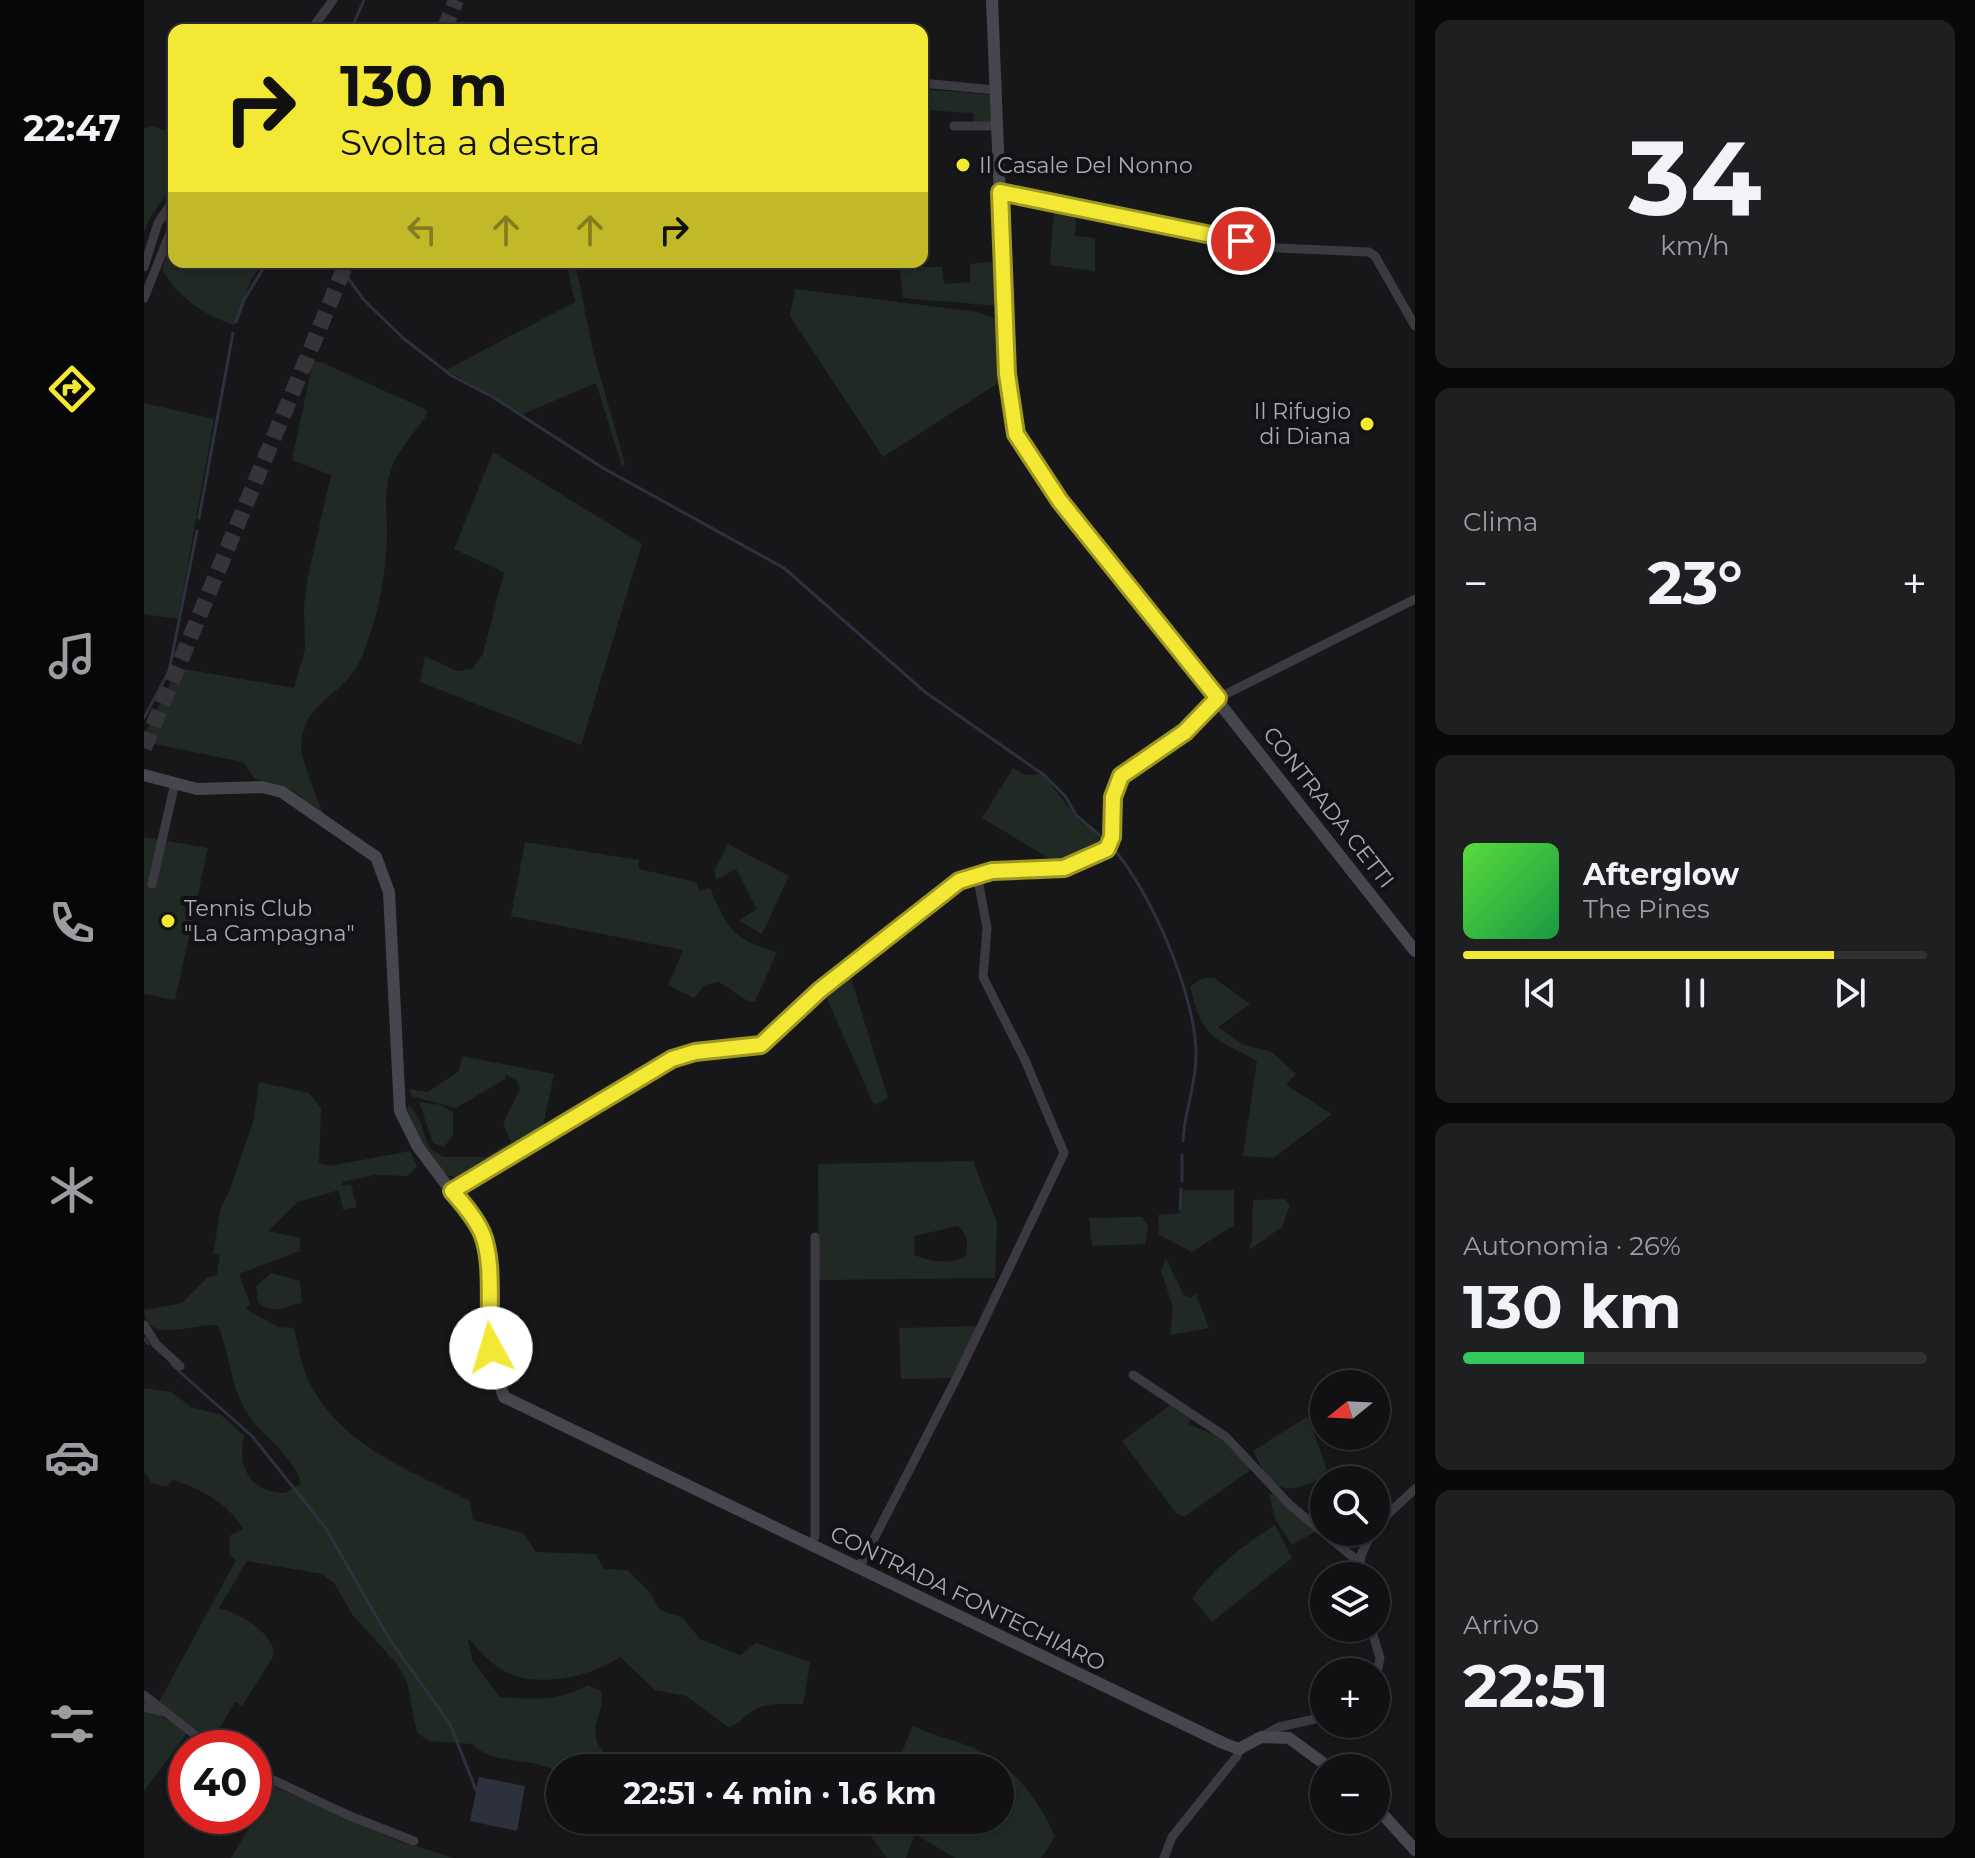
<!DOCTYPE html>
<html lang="it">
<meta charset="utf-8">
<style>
body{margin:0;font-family:Montserrat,sans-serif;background:#1e1f21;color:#f1f3f6;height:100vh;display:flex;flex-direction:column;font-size:30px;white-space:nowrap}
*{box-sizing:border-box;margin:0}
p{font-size:26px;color:#9c9da0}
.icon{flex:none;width:44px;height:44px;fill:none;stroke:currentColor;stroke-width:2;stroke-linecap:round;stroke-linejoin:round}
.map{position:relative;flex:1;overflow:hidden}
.panel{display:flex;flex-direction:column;gap:20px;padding:20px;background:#09090a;width:560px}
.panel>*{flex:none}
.banner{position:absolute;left:24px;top:24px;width:760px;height:244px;border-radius:16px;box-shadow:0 2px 6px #0004,0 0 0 2px #303133;background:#f3e834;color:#111;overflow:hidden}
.needle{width:52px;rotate:252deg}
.tools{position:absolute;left:1166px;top:1370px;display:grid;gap:16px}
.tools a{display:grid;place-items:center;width:80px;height:80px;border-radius:50%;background:#111113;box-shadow:0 2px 6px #0004,0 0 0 2px #303133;font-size:40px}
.speed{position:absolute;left:24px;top:1730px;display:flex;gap:16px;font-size:40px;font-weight:700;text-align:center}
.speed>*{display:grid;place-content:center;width:104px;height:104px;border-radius:50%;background:#111113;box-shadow:0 2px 6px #0004,0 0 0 2px #303133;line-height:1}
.speed .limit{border:12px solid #d22;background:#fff;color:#111}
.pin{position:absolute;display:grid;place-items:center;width:68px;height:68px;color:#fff;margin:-34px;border:4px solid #fff;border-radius:50%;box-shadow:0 2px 8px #0007}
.me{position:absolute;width:88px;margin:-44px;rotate:354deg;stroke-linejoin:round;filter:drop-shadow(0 0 6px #0008)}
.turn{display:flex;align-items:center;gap:28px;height:168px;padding:0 40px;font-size:36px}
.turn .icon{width:104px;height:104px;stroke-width:2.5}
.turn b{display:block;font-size:56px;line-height:68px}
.lanes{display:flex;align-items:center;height:76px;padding:0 40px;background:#0003;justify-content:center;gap:40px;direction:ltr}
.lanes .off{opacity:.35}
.big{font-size:60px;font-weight:700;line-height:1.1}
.panel .widget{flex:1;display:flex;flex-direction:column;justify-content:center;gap:12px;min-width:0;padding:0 28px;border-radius:16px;background:#1e1f21}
.panel .dial{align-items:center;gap:0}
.dial b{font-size:104px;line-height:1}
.song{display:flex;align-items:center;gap:24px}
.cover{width:96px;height:96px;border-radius:12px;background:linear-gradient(135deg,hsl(110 70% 55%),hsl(140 70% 35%))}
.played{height:8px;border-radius:4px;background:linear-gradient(90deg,#f3e834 80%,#303133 80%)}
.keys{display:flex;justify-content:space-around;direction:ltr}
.heat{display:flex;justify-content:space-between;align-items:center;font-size:44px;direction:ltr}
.charge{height:12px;border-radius:6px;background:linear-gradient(90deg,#34c759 26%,#303133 0)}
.trip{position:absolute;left:402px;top:1754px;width:468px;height:80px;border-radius:40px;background:#111113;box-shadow:0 2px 6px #0004,0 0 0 2px #303133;font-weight:700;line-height:80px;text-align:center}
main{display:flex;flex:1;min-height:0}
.dock{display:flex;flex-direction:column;width:144px;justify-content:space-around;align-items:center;background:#070708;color:#9c9da0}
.dock .icon{width:56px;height:56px}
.dock .on{color:#f3e834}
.dock b{font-size:36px;color:#f1f3f6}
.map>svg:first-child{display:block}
</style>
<main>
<nav class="dock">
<b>22:47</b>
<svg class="icon on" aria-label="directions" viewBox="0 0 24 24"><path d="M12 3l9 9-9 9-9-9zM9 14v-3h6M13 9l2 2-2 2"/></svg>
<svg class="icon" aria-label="music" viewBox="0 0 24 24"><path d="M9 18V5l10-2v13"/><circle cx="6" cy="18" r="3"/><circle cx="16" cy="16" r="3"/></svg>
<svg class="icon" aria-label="phone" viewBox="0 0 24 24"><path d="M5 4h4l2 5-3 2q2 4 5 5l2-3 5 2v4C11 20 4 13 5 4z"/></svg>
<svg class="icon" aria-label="climate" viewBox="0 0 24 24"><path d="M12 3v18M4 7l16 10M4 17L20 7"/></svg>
<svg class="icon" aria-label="car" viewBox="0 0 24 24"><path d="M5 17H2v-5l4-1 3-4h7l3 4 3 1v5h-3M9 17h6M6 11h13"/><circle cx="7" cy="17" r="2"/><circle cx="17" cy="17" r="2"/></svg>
<svg class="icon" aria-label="filters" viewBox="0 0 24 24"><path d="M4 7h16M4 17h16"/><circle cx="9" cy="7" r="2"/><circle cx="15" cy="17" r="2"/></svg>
</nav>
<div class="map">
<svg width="1271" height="1858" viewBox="0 0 1271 1858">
<rect width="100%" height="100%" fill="#171719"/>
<!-- green -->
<g fill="#212924" fill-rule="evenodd">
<polygon points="778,89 848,95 849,123 830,122 829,113 778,110"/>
<polygon points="9,126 30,134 30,184 6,217 0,233 0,129"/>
<polygon points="910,208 932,213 931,236 951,238 951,271 906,265"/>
<path d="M30,237V262H119L107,280L90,325C57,313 36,299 18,269Z"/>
<polygon points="778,255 778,267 798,267 800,284 826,282 826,264 854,261 855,306 759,298 755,262 778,262"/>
<polygon points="422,262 431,262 449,351 481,464 478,466 452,383 379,414 302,370 431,302"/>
<polygon points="651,289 833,312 851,319 854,383 739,457 646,316"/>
<path d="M169,362H177L283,410L282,416C271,432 255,449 248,467C238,491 244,516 243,540C241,572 236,607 225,637C221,648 217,662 210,671C188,701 158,705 157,749C157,757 176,809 182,817L149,791L110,778L99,762L0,742V735L34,668L150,688L161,649L160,605L165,571L187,475L148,460Z"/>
<polygon points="0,403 70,419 34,619 0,614"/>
<polygon points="349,452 498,544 437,745 276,682 281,656 313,671 328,669 339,654 360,572 310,549"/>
<polygon points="869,768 881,775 897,774 902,778 936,822 952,832 957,846 953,853 918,866 838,818"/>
<polygon points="0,837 64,848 31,1000 0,994"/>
<path d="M381,842L495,860V869L552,882L556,891L566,888C582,927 590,941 633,952L611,1001H604L575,982L561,985L550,998L524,985L539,950L367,916Z"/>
<polygon points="584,844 645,876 618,934 595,921 613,909 592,869 572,880 570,871"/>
<polygon points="706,975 744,1098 730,1105 681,994"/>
<path d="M1059,978H1070L1106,1004L1074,1027L1100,1045L1128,1052L1152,1074L1142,1085L1188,1114L1129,1158L1099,1156L1113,1061C1069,1037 1058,1039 1046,986Z"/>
<path d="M318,1056L410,1074L398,1131L314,1178C284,1173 271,1134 261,1109L266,1105L276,1121L285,1147L299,1157H342L367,1142L359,1123L376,1089L373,1081L361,1074V1079L312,1108L267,1096L265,1089L284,1092L315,1071Z"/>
<path d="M115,1082L165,1093L177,1108L175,1163L186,1166L266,1151L273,1166L264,1176L230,1175L199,1182L198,1186L207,1184L213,1207L199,1210L195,1190L154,1202L124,1231L156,1238V1251L95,1274L106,1304L102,1309L134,1327L150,1328C153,1340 155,1353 158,1364C183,1440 261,1468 326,1501L329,1520L379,1533L392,1552L452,1554L460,1569L483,1570L504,1590L516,1610L539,1618L556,1639L596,1655L612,1643L666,1662L659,1704C643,1704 627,1702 612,1709C601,1714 597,1724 584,1727L542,1696L511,1690L476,1657C443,1679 385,1691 351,1665C341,1658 333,1647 324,1638L328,1660L356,1697C387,1699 415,1702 444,1685L457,1691C462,1709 446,1724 453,1742C457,1751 467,1759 472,1768H416V1775C390,1754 353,1768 328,1744L285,1741L273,1733L263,1682L252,1663L207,1613L191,1584L178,1574L103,1561L75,1608C98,1615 122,1628 130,1651L128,1658L98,1706L91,1702L68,1741L15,1702L92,1560L86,1555L85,1536L99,1529C83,1502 57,1489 29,1480L22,1487L8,1483L0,1471V1388L27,1392L47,1407L77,1415L100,1436C93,1469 107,1492 141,1493L157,1483C147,1450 113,1435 98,1404C86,1380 85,1351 74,1326C57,1320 3,1348 0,1310L38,1303L63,1278L73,1275L76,1254L69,1255L77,1207L85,1192L110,1119Z"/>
<polygon points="275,1102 297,1105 309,1112 309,1135 300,1147 289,1143"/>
<path d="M829,1161L853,1223L851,1278L675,1280L674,1164ZM814,1226C824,1235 824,1243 822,1256C809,1265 785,1262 771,1255L770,1236Z"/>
<polygon points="1039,1190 1090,1190 1090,1225 1048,1252 1015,1235 1014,1215 1036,1213"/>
<polygon points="1141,1199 1146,1205 1138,1227 1105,1250 1108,1240 1109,1200"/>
<polygon points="998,1217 1004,1226 1001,1244 948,1246 945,1218"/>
<polygon points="1022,1259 1040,1295 1046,1298 1052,1294 1065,1328 1026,1335 1029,1308 1017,1270"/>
<path d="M127,1273L156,1281L158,1303C141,1305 130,1317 114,1302L112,1286Z"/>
<polygon points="835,1326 810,1378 757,1379 755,1328"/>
<polygon points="1026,1405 1046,1419 1044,1424 1078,1438 1106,1466 1105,1471 1040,1517 1033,1514 978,1441"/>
<path d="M1164,1416L1183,1470C1176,1480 1167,1484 1155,1487C1128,1494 1120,1472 1109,1451Z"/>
<polygon points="1125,1494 1131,1494 1172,1531 1148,1545 1131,1519"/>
<path d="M1131,1525L1148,1558L1068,1622L1048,1598C1070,1567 1098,1546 1131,1525Z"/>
<polygon points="0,1699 18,1717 40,1729 42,1735 0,1791"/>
<path d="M769,1726C792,1737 818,1741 840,1753C873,1769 897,1805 911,1837L897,1858H811L771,1834L762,1858H743L723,1831L728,1820H856V1768H751Z"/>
<polygon points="130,1786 252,1840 310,1858 87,1858"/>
</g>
<!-- water -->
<polygon fill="#2d313d" points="335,1777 381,1786 373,1831 326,1821"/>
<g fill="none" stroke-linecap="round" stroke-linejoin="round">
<!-- stream -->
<g stroke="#2d313d" stroke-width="3">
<polyline points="207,30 220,0"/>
<polyline points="192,262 220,300 259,338 308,376 349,397 459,468 640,568 781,692 900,775 921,796 932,815 961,840"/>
<polyline points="92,322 100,300 123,262"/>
<polyline points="55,518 89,333"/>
<polyline points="0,718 25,671 53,531"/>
<path d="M968,847C1007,891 1053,998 1052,1056C1052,1086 1040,1112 1039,1141"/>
<polyline points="1038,1181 1038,1155"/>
<polyline points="1036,1209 1037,1189"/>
<polyline points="0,1338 4,1344"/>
<polyline points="28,1365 108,1436 181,1527 246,1640 306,1724 332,1790"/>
</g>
<!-- highway-tunnel -->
<g stroke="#343439" stroke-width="16" stroke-dasharray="16 8" stroke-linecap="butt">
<polyline points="300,30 312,0"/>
<polyline points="0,748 203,262"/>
</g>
<!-- street -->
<g stroke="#3a3a40" stroke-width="9">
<polyline points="167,30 189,0"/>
<polyline points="778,83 851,90"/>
<polyline points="810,126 853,126"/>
<polyline points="856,192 1134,248 1225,252 1231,256 1271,326"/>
<polyline points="0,267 14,223 30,199"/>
<polyline points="0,298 30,223"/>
<polyline points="8,884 31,783"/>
<polyline points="308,1191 528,1059 551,1052 617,1045 676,990 815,881 848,871 920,868 963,849 968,837 972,786 987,767 1041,732 1074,698 1271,599"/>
<polyline points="0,1325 12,1344 36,1366"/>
<polyline points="989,1375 1082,1437 1146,1505 1215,1562"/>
<polyline points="1232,1525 1271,1489"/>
<polyline points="667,1546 671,1536 671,1237"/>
<polyline points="715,1568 813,1377 920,1153 881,1060 839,977 843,928 833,874"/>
<polyline points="1215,1576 1217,1555 1228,1532"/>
<polyline points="1227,1628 1236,1658 1232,1678"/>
<polyline points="0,1695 68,1748"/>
<polyline points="0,1707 21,1712"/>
<polyline points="1117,1737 1135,1727 1180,1717"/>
<polyline points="110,1771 206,1816 270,1841"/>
<polyline points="1020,1858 1028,1837 1093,1756 1095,1749"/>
</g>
<!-- secondary -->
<g stroke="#46464e" stroke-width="12">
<path d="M848,0L863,374C868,431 882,456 916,501L1271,951"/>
<polyline points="0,775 53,789 118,787 138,792 232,857 245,892 256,1111 274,1147 338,1232 344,1249 343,1315 350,1368 360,1397 1079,1743 1095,1749 1117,1737 1145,1738 1186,1768"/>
<polyline points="1232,1807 1271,1850"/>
</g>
</g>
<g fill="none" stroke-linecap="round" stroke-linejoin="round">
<!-- route casing -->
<g stroke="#9e9722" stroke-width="20">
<path id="route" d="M347,1348C343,1314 351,1263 338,1233C331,1217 319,1204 308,1191L528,1059L551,1052L617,1045L676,990L815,881L848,871L920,868L963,849L968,837L969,797L977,776L1041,732L1074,698L916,501L872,434L863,374L856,192L1097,241"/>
</g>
<!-- route -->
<use href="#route" stroke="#f3e834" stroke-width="14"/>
</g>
<!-- markers -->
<g fill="#f3e834" stroke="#121214" stroke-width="3">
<circle cx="819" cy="165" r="8"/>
<circle cx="1223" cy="424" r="8"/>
<circle cx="24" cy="921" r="8"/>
</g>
<g text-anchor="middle" stroke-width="8" stroke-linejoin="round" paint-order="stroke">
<!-- poi labels -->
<g font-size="22" fill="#a9a9b9" stroke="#121214" text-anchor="start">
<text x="835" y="173">Il Casale Del Nonno</text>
<text x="1207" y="419" text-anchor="end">Il Rifugio<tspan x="1207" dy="25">di Diana</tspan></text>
<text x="40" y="916">Tennis Club<tspan x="40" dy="25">"La Campagna"</tspan></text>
</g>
<!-- street labels -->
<g font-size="22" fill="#a9a9b9" stroke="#121214">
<text transform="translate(1185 807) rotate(52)" y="8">CONTRADA CETTI</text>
<text transform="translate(824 1598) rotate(26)" y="8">CONTRADA FONTECHIARO</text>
</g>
</g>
</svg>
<div class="tools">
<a><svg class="needle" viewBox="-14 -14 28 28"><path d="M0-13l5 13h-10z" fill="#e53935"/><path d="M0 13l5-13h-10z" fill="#9c9da0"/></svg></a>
<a><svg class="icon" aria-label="search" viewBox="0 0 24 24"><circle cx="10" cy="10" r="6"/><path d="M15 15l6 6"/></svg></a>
<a><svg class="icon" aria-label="layers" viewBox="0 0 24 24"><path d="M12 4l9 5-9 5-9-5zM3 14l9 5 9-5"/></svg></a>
<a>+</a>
<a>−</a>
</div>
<div class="speed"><div class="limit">40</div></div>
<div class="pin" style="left:1097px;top:241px;background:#d93025"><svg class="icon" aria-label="arrive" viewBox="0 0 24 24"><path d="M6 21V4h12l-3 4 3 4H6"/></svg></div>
<svg class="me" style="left:347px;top:1348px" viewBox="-20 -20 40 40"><circle r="19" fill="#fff"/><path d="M0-13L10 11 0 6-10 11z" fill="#f3e834"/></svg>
<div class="trip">22:51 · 4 min · 1.6 km</div>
<div class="banner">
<div class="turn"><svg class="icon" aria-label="right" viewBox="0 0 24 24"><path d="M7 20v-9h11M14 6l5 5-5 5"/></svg><div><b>130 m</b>Svolta a destra</div></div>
<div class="lanes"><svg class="icon off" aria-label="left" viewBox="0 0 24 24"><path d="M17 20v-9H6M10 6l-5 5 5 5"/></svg><svg class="icon off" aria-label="ahead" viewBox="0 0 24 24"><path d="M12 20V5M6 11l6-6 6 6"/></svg><svg class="icon off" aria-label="ahead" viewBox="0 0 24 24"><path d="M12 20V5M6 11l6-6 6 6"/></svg><svg class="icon" aria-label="right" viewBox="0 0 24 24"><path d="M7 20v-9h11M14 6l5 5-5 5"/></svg></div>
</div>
</div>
<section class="panel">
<div class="widget dial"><b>34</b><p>km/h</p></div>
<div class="widget"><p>Clima</p>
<div class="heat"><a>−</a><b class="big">23°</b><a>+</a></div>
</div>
<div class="widget">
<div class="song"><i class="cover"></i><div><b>Afterglow</b><p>The Pines</p></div></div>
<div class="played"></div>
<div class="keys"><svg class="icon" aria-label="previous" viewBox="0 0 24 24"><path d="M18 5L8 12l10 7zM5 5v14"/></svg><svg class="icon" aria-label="pause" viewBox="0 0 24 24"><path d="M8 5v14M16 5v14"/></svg><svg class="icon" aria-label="next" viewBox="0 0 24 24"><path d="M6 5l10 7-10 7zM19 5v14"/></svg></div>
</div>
<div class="widget"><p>Autonomia · 26%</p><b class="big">130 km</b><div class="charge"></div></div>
<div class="widget"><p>Arrivo</p><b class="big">22:51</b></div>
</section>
</main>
